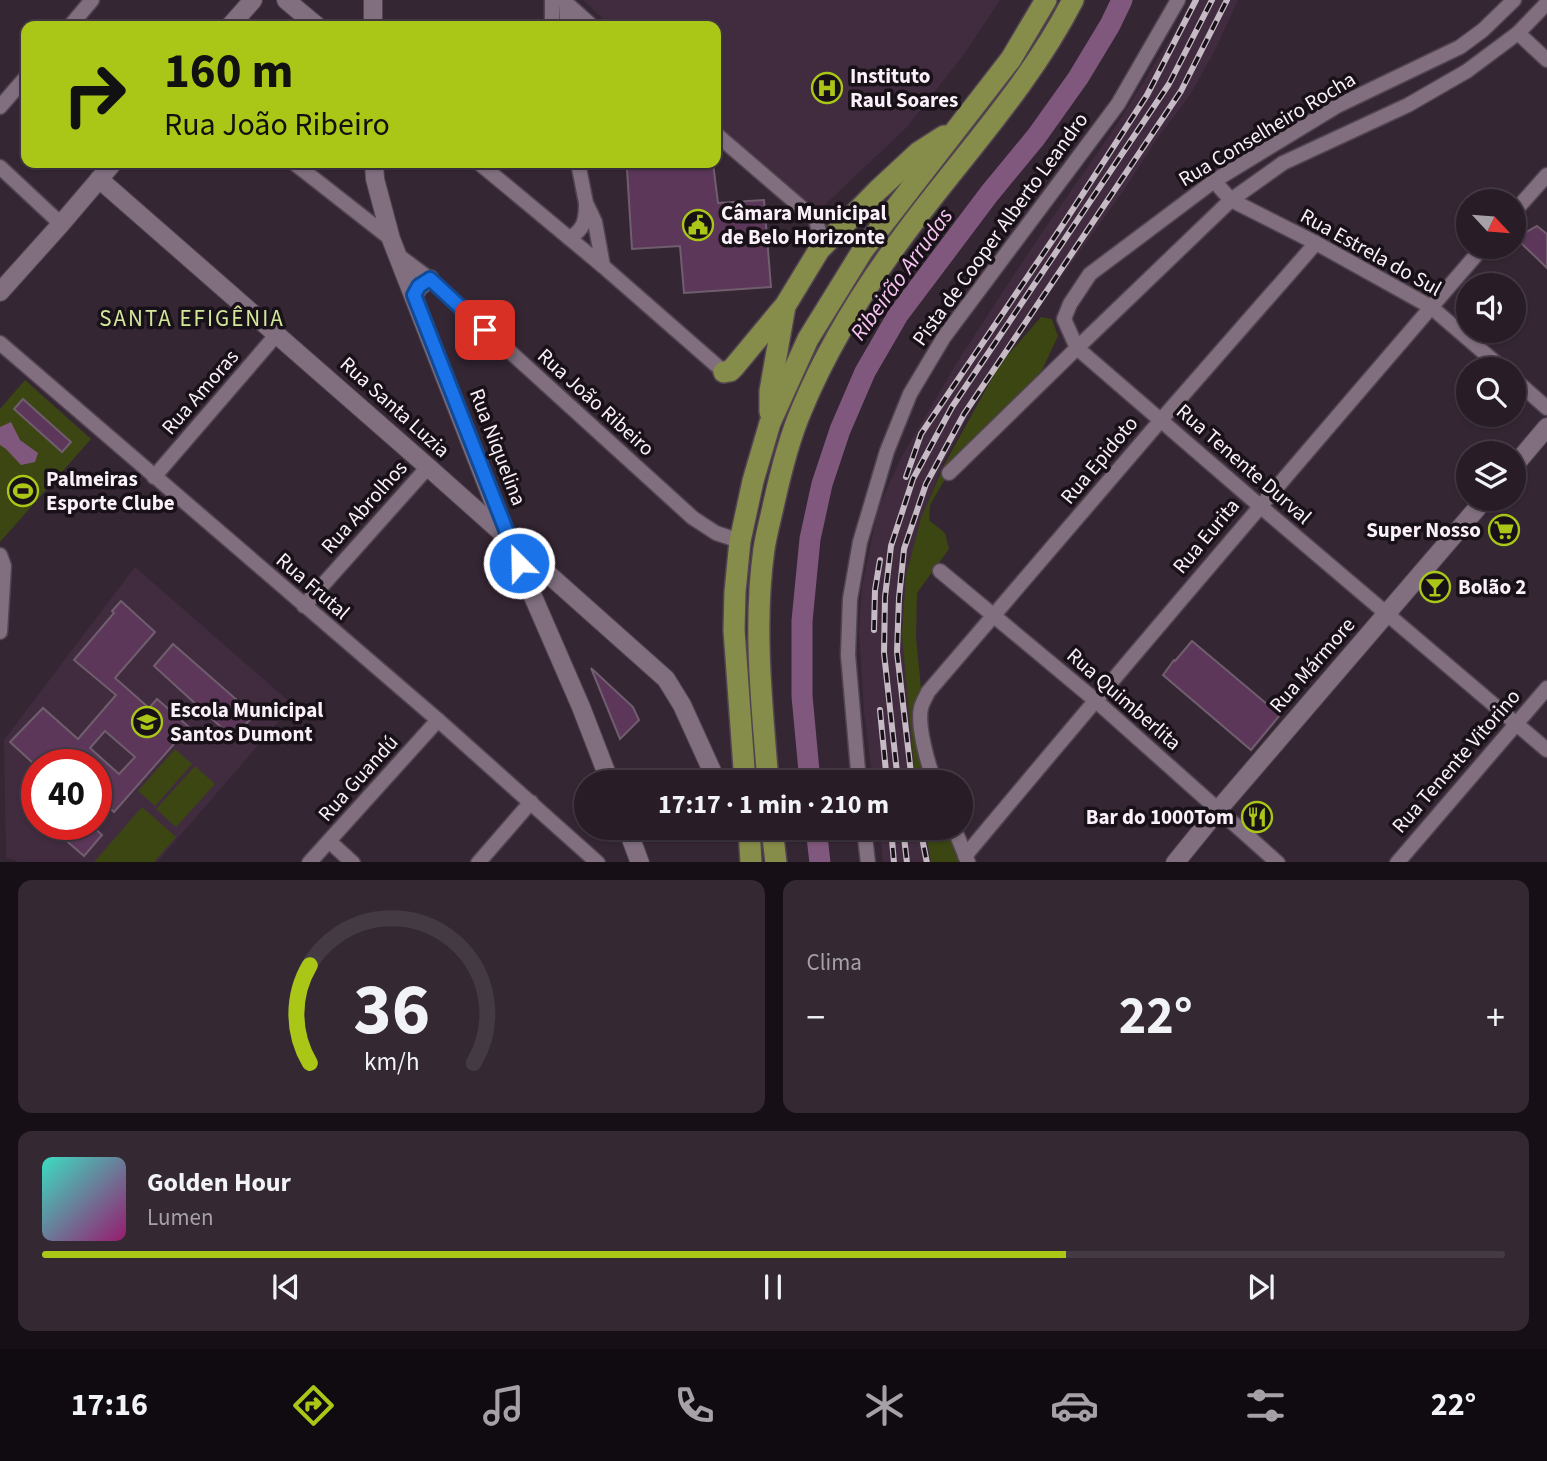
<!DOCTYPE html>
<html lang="pt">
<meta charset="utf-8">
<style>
body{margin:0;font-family:"Source Sans 3",sans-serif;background:#342933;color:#f1f3f6;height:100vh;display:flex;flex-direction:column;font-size:26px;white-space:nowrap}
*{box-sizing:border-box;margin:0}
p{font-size:23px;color:#a5a1a7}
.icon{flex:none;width:38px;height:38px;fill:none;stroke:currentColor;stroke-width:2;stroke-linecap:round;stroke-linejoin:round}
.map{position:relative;height:862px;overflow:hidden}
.sheet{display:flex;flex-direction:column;gap:18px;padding:18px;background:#160f15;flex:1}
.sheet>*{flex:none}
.top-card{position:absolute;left:21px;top:21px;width:700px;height:147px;border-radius:14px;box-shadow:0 2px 5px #0004,0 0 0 2px #443a44;background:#aac718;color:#111;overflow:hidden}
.needle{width:46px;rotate:116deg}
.controls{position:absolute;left:1456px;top:189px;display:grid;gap:14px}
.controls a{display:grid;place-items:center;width:70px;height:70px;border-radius:50%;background:#281c27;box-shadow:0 2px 5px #0004,0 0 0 2px #443a44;font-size:35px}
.speed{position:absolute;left:21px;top:749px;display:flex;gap:14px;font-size:35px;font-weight:700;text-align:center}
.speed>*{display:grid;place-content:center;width:91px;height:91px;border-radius:50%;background:#281c27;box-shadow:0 2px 5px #0004,0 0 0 2px #443a44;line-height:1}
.speed .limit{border:10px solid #d22;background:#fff;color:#111}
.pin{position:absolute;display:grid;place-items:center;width:60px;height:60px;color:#fff;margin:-30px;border-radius:14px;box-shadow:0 4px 10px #0006}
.me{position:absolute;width:77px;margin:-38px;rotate:337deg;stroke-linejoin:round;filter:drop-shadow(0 0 5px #0008)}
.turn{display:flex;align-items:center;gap:24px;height:147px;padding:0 28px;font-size:32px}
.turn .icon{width:91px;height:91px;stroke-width:2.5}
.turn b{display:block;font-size:49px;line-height:60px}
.big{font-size:52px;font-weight:700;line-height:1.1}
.sheet .widget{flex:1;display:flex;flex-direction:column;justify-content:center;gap:10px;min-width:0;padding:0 24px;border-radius:14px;background:#342933}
.sheet .dial{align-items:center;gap:0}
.dial svg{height:182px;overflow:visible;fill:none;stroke:#443a44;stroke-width:7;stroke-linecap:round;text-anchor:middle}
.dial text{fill:#f1f3f6;stroke:none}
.song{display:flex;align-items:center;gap:21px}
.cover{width:84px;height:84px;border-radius:10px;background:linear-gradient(135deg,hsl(170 70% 55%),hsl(320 70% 35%))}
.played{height:7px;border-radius:4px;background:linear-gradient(90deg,#aac718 70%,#443a44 70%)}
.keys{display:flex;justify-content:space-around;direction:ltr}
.heat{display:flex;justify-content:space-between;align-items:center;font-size:38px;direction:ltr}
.sheet .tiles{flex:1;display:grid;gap:18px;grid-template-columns:1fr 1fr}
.widget:last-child{grid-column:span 2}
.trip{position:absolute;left:574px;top:770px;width:399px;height:70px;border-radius:35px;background:#281c27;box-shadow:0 2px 5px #0004,0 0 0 2px #443a44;font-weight:700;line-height:70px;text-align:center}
.tabs{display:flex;height:112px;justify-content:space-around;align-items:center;background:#100b10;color:#a5a1a7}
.tabs .icon{width:49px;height:49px}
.tabs .on{color:#aac718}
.tabs b{font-size:32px;color:#f1f3f6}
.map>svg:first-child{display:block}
</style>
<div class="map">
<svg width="1547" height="863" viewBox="0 0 1547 863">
<rect width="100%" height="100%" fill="#352634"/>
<!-- built -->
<g fill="#412c3f" fill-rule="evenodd">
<polygon points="583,0 1000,0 965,53 906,128 814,215 716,124 716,26 611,26"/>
<polygon points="1191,0 1238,0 1216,48 1190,95 1156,140 1126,187 1006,354 974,405 943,463 925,509 912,617 924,782 873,782 864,712 859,631 862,587 878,509 902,456 961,356 1041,234 1116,126 1174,33"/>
<path d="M135,567L293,705L157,862L21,863L6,857L4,740ZM37,765H96V824H37Z"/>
<polygon points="879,828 945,828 963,862 883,862"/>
</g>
<!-- green -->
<g fill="#3b4612">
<polygon points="1041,317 1052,319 1058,336 1042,370 957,458 930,505 929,520 945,533 949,549 917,593 916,637 921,689 916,712 931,782 917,782 914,767 902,635 906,576 921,518 944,465 1000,364"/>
<polygon points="25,380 91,439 0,542 0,409"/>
<polygon points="175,749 192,764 155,806 138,791"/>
<polygon points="195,766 215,784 176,827 156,809"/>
<polygon points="142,807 176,837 154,862 94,862"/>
<polygon points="925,828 949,828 962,862 931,862"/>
</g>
<!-- water -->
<polygon fill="#80587d" points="11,422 20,440 38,453 35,462 21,465 6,449 0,445 0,427"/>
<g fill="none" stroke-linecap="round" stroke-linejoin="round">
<!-- river -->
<g stroke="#80587d" stroke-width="21">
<polyline points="810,782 802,696 802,621 810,539 822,484 840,430 865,372 898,315 989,194 1036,137 1078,78 1110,25 1122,0"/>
<polyline points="816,828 820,863"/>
</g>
</g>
<!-- building -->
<g fill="#5c3759" stroke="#705e6e" stroke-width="2" fill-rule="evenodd">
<polygon points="675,163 713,163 718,203 764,200 771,287 684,293 680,246 632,249 627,169"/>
<polygon points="1537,226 1547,234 1547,268 1521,243 1523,234"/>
<polygon points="23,399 71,442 62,452 14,409"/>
<path d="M121,601L155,632L115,678L149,708L157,699L189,727L114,812L96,796V765H35L10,742L43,708L78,739L116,695L74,660L114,613L112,611ZM105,731L135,757L119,774L90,748Z"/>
<polygon points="1192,641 1280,715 1251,750 1163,675 1174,660 1175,661"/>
<polygon points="173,644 254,715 233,738 154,666"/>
<polygon points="591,668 633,707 639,720 620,739"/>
<polygon points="47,824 90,824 102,835 84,856"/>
</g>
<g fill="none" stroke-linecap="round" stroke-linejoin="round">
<!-- minor casing -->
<g stroke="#514450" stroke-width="17">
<g id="minor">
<polyline points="552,0 552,26"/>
<polyline points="563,0 592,26"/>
<polyline points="566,0 567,26"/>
<polyline points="1547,3 1518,33 1467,71 1408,105 1283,163 1231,200 1077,348 1260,506 1547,750"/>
<polyline points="70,26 92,0"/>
<polyline points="1518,33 1547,60"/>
<polyline points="0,107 26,77"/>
<polyline points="716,134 816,220 820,235 819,250"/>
<polyline points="294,163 391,239"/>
<polyline points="479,163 604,267 724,372"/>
<polyline points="578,163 586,203 595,222 603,266"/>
<polyline points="0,167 61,224"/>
<polyline points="1214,181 1231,200 1316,243 1431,307 1503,369"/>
<polyline points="1514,212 1547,175"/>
<path d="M569,238C584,230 586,220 586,204"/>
<polyline points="399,256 430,279 693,518 716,533 740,541"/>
<polyline points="0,343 438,720 598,863"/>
<polyline points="1514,379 1547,408"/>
<polyline points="949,473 1077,348 1064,319 1070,304 1090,274 1214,181 1337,106 1460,47 1483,30 1514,0"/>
<polyline points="154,477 277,334"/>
<polyline points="0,555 4,566 0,632"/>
<polyline points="940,571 1095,700 1278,863"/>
<polyline points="304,606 428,467"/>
<polyline points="859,782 848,655 850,599 860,542 887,451 910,394 944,337 1118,104 1178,0"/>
<path d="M935,782C928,765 917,726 921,708C922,703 926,697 928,692L1161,420L1316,243"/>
<polyline points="864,828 868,863"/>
<polyline points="954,828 968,862"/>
<polyline points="330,842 353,863"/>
<path d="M965,856C1136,651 1309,449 1483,247"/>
<polyline points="309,863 438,720"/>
<polyline points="478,863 531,802"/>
<polyline points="1397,863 1547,688"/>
</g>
</g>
<!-- tertiary casing -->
<g stroke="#514450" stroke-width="20">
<g id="tertiary">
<polyline points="286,0 317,26"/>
<polyline points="373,0 373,26"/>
<polyline points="230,26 253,0"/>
<polyline points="374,163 375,179 391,239 508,539 581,707 610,782"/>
<polyline points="99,179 428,467 666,679 682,705 717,782"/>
<polyline points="0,292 61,224 113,163"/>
<polyline points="414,295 419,287 430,279"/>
<polyline points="1514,466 1547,427"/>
<polyline points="627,828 640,863"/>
<polyline points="1175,863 1218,810 1485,499"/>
</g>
</g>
<!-- primary casing -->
<g stroke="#514450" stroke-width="24">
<g id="primary">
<polyline points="724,372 730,371 734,367 783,308"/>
<polyline points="770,412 770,391 785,306 819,250 878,190 919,152 944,136"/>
<polyline points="745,782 734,630 735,592 740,541 753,481 770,423 808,339 863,250 1011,59 1046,0"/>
<path d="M768,782C762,705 753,626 764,549C766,535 770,521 773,507C780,475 788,441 801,411C828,345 866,285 909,228C965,153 1030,84 1073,0"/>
<polyline points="749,828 751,863"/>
<polyline points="772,828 776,863"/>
</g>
</g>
<!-- minor -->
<use href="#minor" stroke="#816f7f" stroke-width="14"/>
<!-- tertiary -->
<use href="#tertiary" stroke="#816f7f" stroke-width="18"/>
<!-- primary -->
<use href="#primary" stroke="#868c49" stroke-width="21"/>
<!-- rail casing -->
<g stroke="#c6bbc5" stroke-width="6">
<g id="rail">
<polyline points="906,477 921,434 1062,226 1147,95 1196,0"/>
<polyline points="874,630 875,590 880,560"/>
<polyline points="880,710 887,782"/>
<polyline points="898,782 884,653 885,597 891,546 913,479 952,407 1169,84 1212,0"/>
<polyline points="912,782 897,652 899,598 904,549 926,484 964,414 1181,91 1227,0"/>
<polyline points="891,828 894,863"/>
<polyline points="903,828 907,863"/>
<polyline points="920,828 927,863"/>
</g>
</g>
<!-- rail -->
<use href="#rail" stroke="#181118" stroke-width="3.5" stroke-dasharray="10" stroke-linecap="butt"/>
</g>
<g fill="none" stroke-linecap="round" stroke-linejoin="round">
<!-- route casing -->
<g stroke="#114b97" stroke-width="18">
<polyline id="route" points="485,330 430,279 419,286 414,295 519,563"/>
</g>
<!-- route -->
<use href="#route" stroke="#1a73e8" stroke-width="12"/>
</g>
<!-- icons -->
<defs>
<g id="hospital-ring" transform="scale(1.575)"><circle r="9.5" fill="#181118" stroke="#aac718" stroke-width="1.5"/><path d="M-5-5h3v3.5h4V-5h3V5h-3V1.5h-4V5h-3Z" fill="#aac718"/></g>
<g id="civic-ring" transform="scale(1.575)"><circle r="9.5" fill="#181118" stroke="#aac718" stroke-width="1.5"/><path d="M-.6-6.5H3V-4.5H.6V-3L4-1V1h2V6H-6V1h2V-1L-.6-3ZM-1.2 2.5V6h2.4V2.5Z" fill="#aac718"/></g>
<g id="stadium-ring" transform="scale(1.575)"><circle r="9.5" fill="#181118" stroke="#aac718" stroke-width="1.5"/><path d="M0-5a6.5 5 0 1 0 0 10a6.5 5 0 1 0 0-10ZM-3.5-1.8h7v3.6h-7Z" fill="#aac718"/></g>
<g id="supermarket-ring" transform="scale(1.575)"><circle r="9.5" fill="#181118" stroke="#aac718" stroke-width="1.5"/><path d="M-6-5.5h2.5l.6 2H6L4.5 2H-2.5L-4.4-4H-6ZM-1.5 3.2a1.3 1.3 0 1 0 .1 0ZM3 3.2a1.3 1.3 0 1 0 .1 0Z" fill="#aac718"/></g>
<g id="bar-ring" transform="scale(1.575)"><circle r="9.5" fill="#181118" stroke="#aac718" stroke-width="1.5"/><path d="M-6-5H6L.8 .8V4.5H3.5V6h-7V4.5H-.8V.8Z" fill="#aac718"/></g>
<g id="school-ring" transform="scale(1.575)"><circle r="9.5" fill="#181118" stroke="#aac718" stroke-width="1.5"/><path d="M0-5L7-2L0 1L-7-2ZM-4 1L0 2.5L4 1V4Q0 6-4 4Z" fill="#aac718"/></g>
<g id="restaurant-ring" transform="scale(1.575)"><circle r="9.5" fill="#181118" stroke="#aac718" stroke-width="1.5"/><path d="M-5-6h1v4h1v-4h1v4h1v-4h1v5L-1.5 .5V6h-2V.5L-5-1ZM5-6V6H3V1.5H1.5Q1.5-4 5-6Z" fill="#aac718"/></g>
</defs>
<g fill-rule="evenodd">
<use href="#hospital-ring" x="827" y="88"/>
<use href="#civic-ring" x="698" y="225"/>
<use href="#stadium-ring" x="23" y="491"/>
<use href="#supermarket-ring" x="1504" y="530"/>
<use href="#bar-ring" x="1435" y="587"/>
<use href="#school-ring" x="147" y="722"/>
<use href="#restaurant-ring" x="1257" y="817"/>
</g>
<g text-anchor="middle" stroke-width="7" stroke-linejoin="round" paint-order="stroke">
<!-- poi labels -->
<g font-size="21" font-weight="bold" fill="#faf0f9" stroke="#181118" text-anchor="start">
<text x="850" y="83">Instituto<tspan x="850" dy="24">Raul Soares</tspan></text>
<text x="721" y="220">Câmara Municipal<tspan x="721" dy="24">de Belo Horizonte</tspan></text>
<text x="46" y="486">Palmeiras<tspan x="46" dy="24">Esporte Clube</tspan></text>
<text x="1481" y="537" text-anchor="end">Super Nosso</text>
<text x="1458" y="594">Bolão 2</text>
<text x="170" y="717">Escola Municipal<tspan x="170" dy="24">Santos Dumont</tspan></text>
<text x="1234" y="824" text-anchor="end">Bar do 1000Tom</text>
</g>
<!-- street labels -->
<g font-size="21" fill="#faf0f9" stroke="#181118">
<text transform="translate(1267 129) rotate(-31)" y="7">Rua Conselheiro Rocha</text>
<text transform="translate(1000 229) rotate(-54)" y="7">Pista de Cooper Alberto Leandro</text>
<text transform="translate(1371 252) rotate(29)" y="7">Rua Estrela do Sul</text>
<text transform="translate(200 392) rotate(-49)" y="7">Rua Amoras</text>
<text transform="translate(596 402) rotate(42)" y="7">Rua João Ribeiro</text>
<text transform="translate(395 407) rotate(42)" y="7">Rua Santa Luzia</text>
<text transform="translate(498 447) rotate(69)" y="7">Rua Niquelina</text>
<text transform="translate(1099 460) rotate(-50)" y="7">Rua Epidoto</text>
<text transform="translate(1244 464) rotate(41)" y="7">Rua Tenente Durval</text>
<text transform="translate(364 507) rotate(-48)" y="7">Rua Abrolhos</text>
<text transform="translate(1206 536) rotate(-50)" y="7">Rua Eurita</text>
<text transform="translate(313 586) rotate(41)" y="7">Rua Frutal</text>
<text transform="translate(1312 665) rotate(-49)" y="7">Rua Mármore</text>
<text transform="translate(1124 699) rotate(41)" y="7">Rua Quimberlita</text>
<text transform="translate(1456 761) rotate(-49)" y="7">Rua Tenente Vitorino</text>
<text transform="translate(358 778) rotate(-48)" y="7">Rua Guandú</text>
</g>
<!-- water labels -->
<g font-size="23" font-style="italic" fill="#f9c6f4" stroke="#181118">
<text transform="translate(901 274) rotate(-54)" y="8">Ribeirão Arrudas</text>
</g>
<!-- neighbourhood labels -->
<g font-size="23" letter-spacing="2" fill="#d3e69a" stroke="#181118">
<text x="192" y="326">SANTA EFIGÊNIA</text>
</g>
</g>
</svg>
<div class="controls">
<a><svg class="needle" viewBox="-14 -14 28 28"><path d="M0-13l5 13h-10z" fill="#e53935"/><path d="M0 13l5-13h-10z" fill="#a5a1a7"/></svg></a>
<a><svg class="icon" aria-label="sound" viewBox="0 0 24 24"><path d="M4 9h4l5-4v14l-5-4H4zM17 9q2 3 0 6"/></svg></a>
<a><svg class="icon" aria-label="search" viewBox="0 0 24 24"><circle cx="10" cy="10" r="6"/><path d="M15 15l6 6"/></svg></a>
<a><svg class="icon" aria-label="layers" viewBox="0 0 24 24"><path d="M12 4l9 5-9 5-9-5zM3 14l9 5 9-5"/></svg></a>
</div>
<div class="speed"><div class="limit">40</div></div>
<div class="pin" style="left:485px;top:330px;background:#d93025"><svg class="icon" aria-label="arrive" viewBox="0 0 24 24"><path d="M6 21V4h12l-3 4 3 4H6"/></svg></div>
<svg class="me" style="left:519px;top:563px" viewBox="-20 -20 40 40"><circle r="17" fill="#1a73e8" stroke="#fff" stroke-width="3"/><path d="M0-11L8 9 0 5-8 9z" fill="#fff"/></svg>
<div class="trip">17:17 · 1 min · 210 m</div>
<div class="top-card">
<div class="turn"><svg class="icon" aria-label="right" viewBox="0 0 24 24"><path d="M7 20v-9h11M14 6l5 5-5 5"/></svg><div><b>160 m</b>Rua João Ribeiro</div></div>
</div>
</div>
<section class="sheet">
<div class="tiles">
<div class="widget dial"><svg viewBox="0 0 100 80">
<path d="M14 69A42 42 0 1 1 86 69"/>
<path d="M14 69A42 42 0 0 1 14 26" stroke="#aac718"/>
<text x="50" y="56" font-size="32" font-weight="700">36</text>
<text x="50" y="72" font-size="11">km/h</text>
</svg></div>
<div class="widget"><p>Clima</p>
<div class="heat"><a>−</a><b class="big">22°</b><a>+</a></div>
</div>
<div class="widget">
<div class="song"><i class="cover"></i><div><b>Golden Hour</b><p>Lumen</p></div></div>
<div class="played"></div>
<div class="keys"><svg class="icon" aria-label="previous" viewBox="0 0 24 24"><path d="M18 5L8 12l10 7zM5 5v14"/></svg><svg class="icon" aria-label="pause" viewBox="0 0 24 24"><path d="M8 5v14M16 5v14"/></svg><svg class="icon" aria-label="next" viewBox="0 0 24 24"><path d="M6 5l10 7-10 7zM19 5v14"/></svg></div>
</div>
</div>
</section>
<nav class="tabs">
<b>17:16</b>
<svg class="icon on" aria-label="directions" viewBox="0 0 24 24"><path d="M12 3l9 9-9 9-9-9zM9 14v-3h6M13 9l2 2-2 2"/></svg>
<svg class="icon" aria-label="music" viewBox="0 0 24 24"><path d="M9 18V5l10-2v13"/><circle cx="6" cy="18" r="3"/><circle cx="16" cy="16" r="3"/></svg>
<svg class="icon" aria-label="phone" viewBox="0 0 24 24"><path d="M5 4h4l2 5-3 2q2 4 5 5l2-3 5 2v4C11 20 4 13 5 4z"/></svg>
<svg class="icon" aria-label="climate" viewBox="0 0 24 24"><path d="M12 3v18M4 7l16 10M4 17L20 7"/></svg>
<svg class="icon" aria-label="car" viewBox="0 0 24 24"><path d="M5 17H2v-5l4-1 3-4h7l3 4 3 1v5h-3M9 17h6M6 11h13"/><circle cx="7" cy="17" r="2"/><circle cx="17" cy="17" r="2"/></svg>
<svg class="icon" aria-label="filters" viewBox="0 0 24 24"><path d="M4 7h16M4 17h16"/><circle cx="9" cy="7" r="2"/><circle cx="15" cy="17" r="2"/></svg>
<b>22°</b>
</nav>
